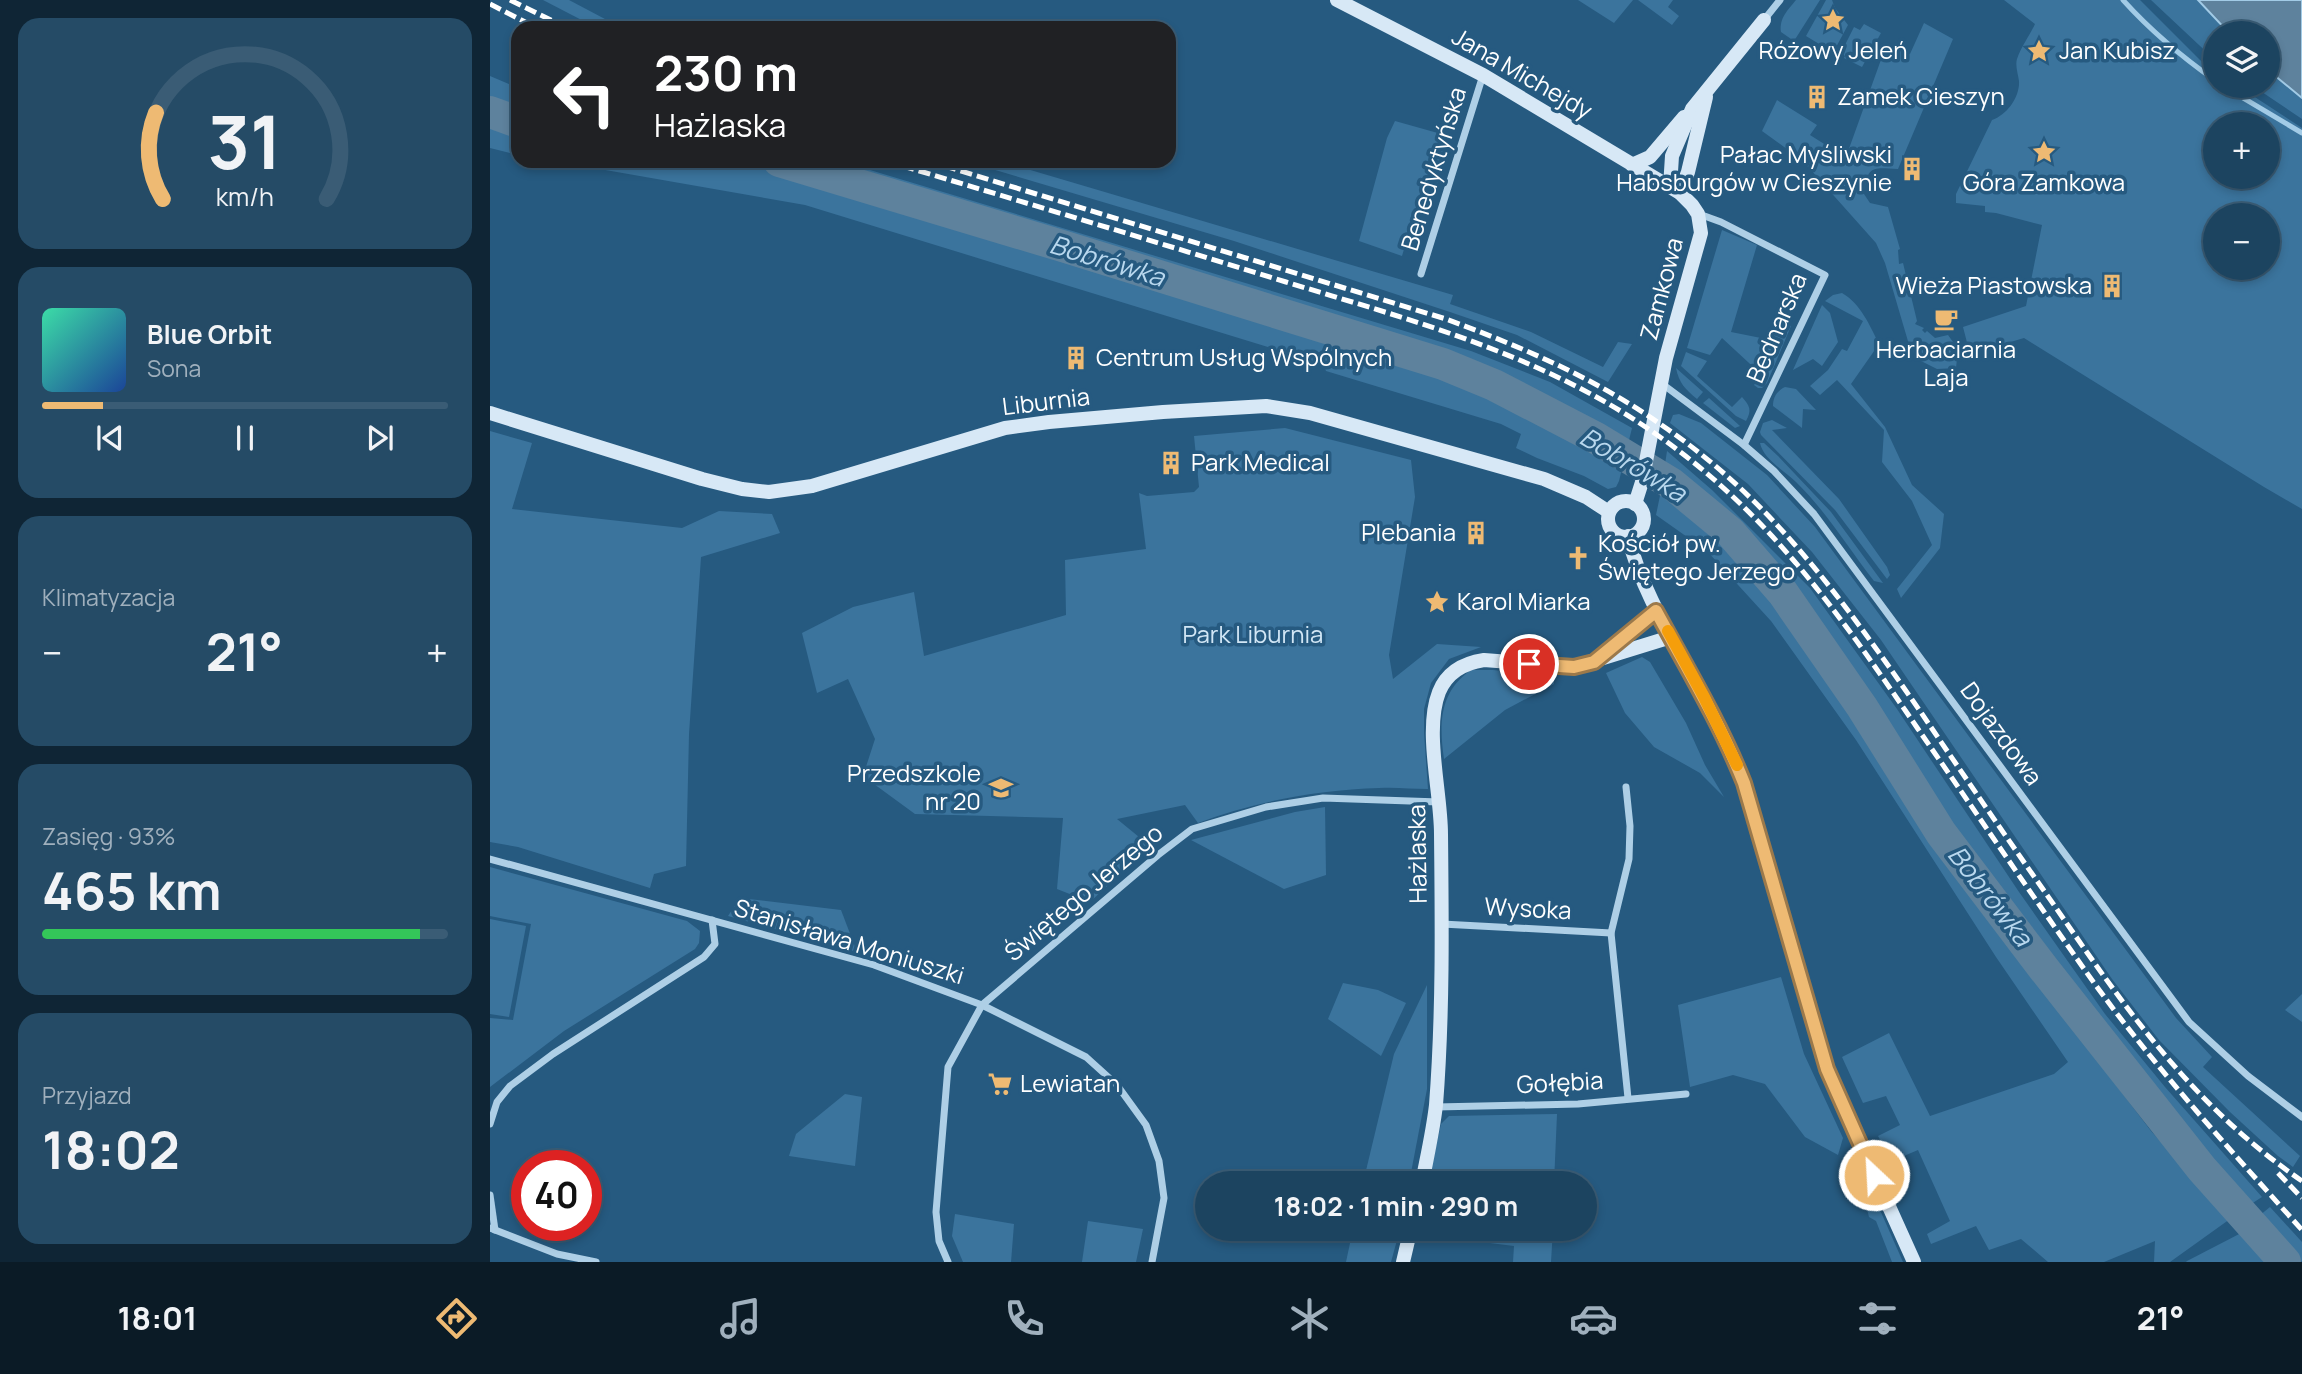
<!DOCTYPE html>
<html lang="pl">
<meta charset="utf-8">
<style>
body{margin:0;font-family:Manrope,sans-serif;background:#254b66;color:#f1f3f6;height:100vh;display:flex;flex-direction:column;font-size:26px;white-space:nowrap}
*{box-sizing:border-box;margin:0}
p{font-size:23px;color:#a0b0bd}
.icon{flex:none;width:38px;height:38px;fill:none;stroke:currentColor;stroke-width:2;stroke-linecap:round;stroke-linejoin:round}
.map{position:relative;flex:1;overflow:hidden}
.drawer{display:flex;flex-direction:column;gap:18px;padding:18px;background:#0f2535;width:490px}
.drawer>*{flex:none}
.guide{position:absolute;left:21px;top:21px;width:665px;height:147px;border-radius:21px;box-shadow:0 4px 10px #0003,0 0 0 2px #3a5c75;background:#202124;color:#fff;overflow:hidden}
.controls{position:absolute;left:1713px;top:21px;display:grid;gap:14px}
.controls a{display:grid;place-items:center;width:77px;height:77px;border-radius:50%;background:#1c4460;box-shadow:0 4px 10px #0003,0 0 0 2px #3a5c75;font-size:35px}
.speed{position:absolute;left:21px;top:1150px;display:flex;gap:14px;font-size:35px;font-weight:700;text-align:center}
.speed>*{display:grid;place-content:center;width:91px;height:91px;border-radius:50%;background:#1c4460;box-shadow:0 4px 10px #0003,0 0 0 2px #3a5c75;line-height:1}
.speed .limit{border:10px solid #d22;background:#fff;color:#111}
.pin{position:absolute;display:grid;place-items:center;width:60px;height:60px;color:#fff;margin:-30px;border:4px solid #fff;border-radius:50%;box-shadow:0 2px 7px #0007}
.me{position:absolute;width:77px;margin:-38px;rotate:335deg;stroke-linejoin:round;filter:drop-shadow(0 0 5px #0008)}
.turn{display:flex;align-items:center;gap:24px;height:147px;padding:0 28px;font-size:32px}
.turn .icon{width:91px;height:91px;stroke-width:2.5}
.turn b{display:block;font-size:49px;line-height:60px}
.big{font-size:52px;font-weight:700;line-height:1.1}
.drawer .widget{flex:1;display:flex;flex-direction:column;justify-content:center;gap:10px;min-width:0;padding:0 24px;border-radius:21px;background:#254b66}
.drawer .dial{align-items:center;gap:0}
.dial svg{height:182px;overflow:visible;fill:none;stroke:#3a5c75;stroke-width:7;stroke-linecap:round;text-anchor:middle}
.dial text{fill:#f1f3f6;stroke:none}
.song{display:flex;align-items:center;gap:21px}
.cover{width:84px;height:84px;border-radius:10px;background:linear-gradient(135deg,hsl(160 70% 55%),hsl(220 70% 35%))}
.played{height:7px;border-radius:4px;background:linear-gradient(90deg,#eeba73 15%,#3a5c75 15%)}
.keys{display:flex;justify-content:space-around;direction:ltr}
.heat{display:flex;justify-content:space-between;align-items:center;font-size:38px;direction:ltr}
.charge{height:10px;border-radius:5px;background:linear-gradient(90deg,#34c759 93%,#3a5c75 0)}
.trip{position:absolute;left:705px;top:1171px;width:402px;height:70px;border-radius:35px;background:#1c4460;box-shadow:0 4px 10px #0003,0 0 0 2px #3a5c75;font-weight:700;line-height:70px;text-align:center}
.tab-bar{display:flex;height:112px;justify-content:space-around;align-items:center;background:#0b1b26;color:#a0b0bd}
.tab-bar .icon{width:49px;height:49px}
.tab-bar .on{color:#eeba73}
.tab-bar b{font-size:32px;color:#f1f3f6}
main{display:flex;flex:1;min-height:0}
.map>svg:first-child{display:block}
</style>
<main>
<section class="drawer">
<div class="widget dial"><svg viewBox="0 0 100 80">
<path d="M14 69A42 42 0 1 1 86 69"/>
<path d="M14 69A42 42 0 0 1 11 31" stroke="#eeba73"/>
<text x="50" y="56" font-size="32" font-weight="700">31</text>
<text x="50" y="72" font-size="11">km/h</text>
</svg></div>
<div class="widget">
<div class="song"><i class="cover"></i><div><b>Blue Orbit</b><p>Sona</p></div></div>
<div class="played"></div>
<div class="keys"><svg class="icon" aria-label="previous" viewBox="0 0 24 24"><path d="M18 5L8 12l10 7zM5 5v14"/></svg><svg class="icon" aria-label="pause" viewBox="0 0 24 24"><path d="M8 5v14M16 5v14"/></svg><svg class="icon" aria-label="next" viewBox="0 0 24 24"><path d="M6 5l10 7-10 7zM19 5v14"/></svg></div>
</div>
<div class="widget"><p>Klimatyzacja</p>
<div class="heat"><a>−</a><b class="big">21°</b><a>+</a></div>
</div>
<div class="widget"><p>Zasięg · 93%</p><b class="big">465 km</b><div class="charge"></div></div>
<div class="widget"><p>Przyjazd</p><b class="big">18:02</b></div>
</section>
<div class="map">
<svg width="1812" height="1262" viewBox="0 0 1812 1262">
<rect width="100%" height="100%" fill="#265a80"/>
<!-- green -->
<g fill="#3b749d" fill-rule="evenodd">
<polygon points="53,0 79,0 132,28 107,28"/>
<polygon points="1088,0 1143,0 1124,23"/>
<polygon points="1148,0 1183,0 1178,7 1189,16 1182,25"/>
<path d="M1306,0H1330L1304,41L1291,32C1289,18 1298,10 1306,0Z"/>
<polygon points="1336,0 1342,0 1345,8 1358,25 1345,49 1341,48 1339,50 1316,36"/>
<path d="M1514,0H1650L1710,60L1725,71L1726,86H1748L1812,128V509L1774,487L1534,338L1480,354L1473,327L1536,306L1552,225L1506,213L1495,212V206L1466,203V194L1502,120C1517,115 1530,97 1529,81C1528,74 1525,65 1527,59C1531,47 1540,35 1545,24ZM1726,124H1778V177H1726ZM1726,215H1778V268H1726Z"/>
<polygon points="1661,0 1708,0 1739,33 1726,33 1725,60"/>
<path d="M1434,23L1463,39L1408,169C1384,168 1377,164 1374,194L1380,203L1398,207L1410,249L1408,250L1409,264L1413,263L1427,321L1425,324L1434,328L1432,330L1435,333L1437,331L1445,338L1458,335L1468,349L1466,368L1447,369L1429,360L1420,348L1395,263L1386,243L1312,160L1272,131L1287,100L1327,125L1320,135L1350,154V165L1356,157L1397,43L1420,54Z"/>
<polygon points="1374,24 1391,33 1372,67 1354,58 1355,56 1351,53 1364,27 1370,30"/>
<polygon points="1778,70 1812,98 1812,119 1763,86 1778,86"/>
<polygon points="0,76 28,88 28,155 0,148"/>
<polygon points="905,121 962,137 946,190 933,185 912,256 869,241 897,138"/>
<polygon points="64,161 350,161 981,351 1060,382 1142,428 1129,481 1126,487 1118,489 1094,476 1047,458 1026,448 1031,434 1011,424 836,371 833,364 315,205"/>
<polygon points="475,161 510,161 963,295 960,304 1041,332 1113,367 1128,342 1142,344 1118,382 1027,335 960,312 744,241"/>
<polygon points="1232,230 1267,245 1241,332 1281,340 1290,322 1301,326 1277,383 1272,388 1268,388 1264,385 1272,375 1232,338 1220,355 1197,348"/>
<path d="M1352,293C1371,304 1380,326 1389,344L1361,384L1395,427L1422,485L1454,514L1450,548L1411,598L1407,589L1442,545L1422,501L1392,462L1394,430L1347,380L1330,395L1320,386L1338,370L1352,349L1357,351L1373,321L1335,301L1343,295Z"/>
<polygon points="1332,305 1340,313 1348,342 1332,366 1323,359 1303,370"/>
<path d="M1196,352L1217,361L1207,376L1242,407L1252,397C1260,406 1262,410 1256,421L1246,416L1191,366Z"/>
<path d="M1186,368L1213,392L1207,399C1195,389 1189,383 1186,368Z"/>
<path d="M1295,387L1306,389L1326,410L1313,409L1312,428L1283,406C1283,397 1287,391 1295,387Z"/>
<polygon points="1219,398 1250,426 1245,428 1213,403"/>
<polygon points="1189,414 1211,423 1277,475 1325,527 1686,1018 1722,1057 1713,1067 1810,1156 1803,1167 1788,1156 1740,1112 1669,1040 1622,979 1391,640 1322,552 1258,484 1180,423 1183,415"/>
<polygon points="1282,420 1297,428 1282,430 1349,499 1397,567 1400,575 1397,579 1345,510 1271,435 1270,432 1273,423"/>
<path d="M795,428L921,460L925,497L899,655L903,679L947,644L991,647L959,659L941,683L934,709V733L938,789C922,789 906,787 889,788C828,790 766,801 708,823L695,805L627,819L660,846L600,902L567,889L573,818L425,814L373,776L385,739L358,679L327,693L312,633L363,607L424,592L434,656L576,615L575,560L656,549L649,493L657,496L704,492L709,487L704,436Z"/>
<polygon points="0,431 42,443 22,509 192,528 229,511 282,514 290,533 211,557 199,734 196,866 164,874 160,888 28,847 0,842"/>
<path d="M1270,443H1274L1288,456L1341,512L1393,583L1384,581C1359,549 1336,511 1306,482C1295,471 1273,459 1270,443Z"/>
<polygon points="1177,451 1222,490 1320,588 1407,709 1529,892 1615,1014 1675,1087 1772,1197 1758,1206 1714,1163 1584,1000 1503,892 1359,667 1284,568 1233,516 1174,471"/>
<polygon points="1172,486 1232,533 1335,664 1571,1013 1661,1131 1740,1219 1680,1262 1664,1262 1665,1241 1614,1262 1558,1262 1531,1239 1499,1250 1486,1226 1441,1244 1437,1234 1460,1221 1428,1150 1402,1161 1388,1136 1410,1125 1396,1096 1373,1103 1352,1057 1399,1033 1440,1116 1564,1074 1578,1062 1506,957 1366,740 1281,621 1217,551 1166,515"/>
<polygon points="1152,657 1160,662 1196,723 1215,765 1234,797 1210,773 1164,747 1135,713 1116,673"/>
<path d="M981,670H1003L1064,676V684L1015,710L954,759C949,724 949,692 981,670Z"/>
<polygon points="835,807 836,875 794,889 701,840 805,812"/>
<polygon points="0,867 197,921 210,931 209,943 205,949 74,1031 0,1087 0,1018 23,1020 41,924 0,916"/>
<polygon points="250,898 351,910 367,952 238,916"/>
<polygon points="0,919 36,926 19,1017 0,1014"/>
<polygon points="1291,977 1314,1054 1353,1138 1348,1155 1315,1137 1275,1084 1243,1075 1200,1087 1188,1005"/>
<polygon points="853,983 888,990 916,1003 891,1056 838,1019"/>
<polygon points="937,985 937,1089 919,1183 873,1183 904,1054"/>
<polygon points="1812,994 1812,1022 1795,1010"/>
<polygon points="355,1094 372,1097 365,1166 299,1156 306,1134"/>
<polygon points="1067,1114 1064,1183 938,1183 951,1124 959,1116"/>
<polygon points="1371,1167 1413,1262 1402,1262 1386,1221 1379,1217 1368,1173"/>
<polygon points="1780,1207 1812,1242 1812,1262 1769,1216"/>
<polygon points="465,1214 524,1224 521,1262 473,1262 462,1236"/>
<polygon points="598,1221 653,1229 646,1262 592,1262"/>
<polygon points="928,1228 1063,1229 1061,1262 1023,1262 1024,1246 927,1234"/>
<polygon points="863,1229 910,1229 901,1262 856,1262"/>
<polygon points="1755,1231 1783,1262 1696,1262 1697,1261"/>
</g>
<!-- water -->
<polygon fill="#5e829d" stroke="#a2cbe6" stroke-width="2" points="1708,0 1812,0 1812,98 1778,70 1778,33 1739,33"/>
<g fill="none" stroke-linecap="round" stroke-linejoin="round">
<!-- stream -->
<g stroke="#a2cbe6" stroke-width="5">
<path d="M1633,0C1660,30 1692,57 1726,81"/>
<polyline points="1733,86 1812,133"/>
</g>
<!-- river -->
<g stroke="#5e829d" stroke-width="32">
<polyline points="0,112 28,122"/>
<polyline points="289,161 569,245 953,364 1004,385 1106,438 1182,484 1240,532 1293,593 1372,707 1451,833 1554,969 1712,1169 1795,1262"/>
</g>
<!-- street -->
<g stroke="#aecfe6" stroke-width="7">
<polyline points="1274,20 1290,0"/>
<polyline points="1209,214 1231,222 1335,275 1254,445"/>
<polyline points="931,274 993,75"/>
<polyline points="1171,383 1254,445 1284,471 1324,514 1699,1022 1758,1076 1812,1117"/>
<polyline points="1136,787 1140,826 1139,859 1121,933 1138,1098"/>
<polyline points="0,859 384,965 492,1005 596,1057 627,1085 656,1125 669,1161 674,1198 662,1262"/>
<polyline points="952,924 1121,933"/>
<polyline points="946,1107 1088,1104 1196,1094"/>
<polyline points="0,1124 7,1102 20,1086 63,1054 214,957 225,944 222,920"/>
<polyline points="0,1195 5,1230"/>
<polyline points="0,1228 67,1254 106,1262"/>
<polyline points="458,1262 449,1241 446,1212 458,1067 492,1005 668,855 702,829 776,807 833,798 949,802"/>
</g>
<!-- secondary -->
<g stroke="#d7e8f6" stroke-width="14">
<polyline points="847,0 993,75 1190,193 1202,205 1208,214 1211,233 1176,358 1152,482 1145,504"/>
<polyline points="1142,165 1160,157 1194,117"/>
<polyline points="1180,187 1182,156 1202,109 1274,20"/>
<polyline points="1190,193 1198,172 1216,97"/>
<polyline points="0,413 212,479 252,489 279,492 322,486 515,428 559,422 673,412 776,406 820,413 1054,479 1096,497 1119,512"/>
<circle cx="1136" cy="519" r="18"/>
<path d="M1138,536C1152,594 1186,644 1214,696C1229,724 1243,753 1254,783L1337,1069L1424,1262"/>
<polyline points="1113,655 1166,611"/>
<path d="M932,1183C937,1157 943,1131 946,1105C953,1015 952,924 951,834C951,792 934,730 949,692C957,672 974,663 994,660L1084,667L1181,637"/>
<polyline points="913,1262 921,1228"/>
</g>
<!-- rail -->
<g stroke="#fff" stroke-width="5" stroke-dasharray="12 5" stroke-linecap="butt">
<polyline points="20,0 77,28"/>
<polyline points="0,4 47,28"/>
<path d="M396,161C530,201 663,241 796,282C921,320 1048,354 1157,428C1277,509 1348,612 1428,729C1483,808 1537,888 1592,966C1658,1060 1735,1144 1812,1230"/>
<path d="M438,161L956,319C1032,347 1107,379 1173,426C1284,502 1354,602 1430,711C1474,776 1519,841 1564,905C1638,1012 1704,1107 1812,1181"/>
<polyline points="1788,1173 1812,1198"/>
</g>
</g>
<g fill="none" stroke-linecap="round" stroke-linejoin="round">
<!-- route casing -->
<g stroke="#9b794b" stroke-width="18">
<path id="route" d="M1039,664L1084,667L1104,662L1166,611C1197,668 1230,723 1254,783L1337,1069L1384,1175"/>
</g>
<!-- route -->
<use href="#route" stroke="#eeba73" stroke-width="12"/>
<!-- slow -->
<polyline stroke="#f59e0b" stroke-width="12" points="1178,631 1214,697 1247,765"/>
</g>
<!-- icons -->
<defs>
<g id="sight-bare" transform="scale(1.89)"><path d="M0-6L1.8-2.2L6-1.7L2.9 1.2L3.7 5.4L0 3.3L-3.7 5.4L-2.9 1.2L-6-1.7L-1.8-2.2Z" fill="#eeba73" stroke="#265a80" stroke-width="2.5" paint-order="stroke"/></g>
<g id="building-bare" transform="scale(1.89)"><path d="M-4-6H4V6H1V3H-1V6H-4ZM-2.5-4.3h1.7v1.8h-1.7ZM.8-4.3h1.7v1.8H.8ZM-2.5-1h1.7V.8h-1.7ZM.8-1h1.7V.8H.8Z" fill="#eeba73" stroke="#265a80" stroke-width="2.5" paint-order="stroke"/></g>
<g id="cafe-bare" transform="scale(1.89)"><path d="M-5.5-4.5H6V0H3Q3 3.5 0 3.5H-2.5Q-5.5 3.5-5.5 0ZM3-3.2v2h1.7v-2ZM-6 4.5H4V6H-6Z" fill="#eeba73" stroke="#265a80" stroke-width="2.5" paint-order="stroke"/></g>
<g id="church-bare" transform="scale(1.89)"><path d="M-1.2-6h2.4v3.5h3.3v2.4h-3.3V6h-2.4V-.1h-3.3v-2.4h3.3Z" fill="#eeba73" stroke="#265a80" stroke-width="2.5" paint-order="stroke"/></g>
<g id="school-bare" transform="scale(1.89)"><path d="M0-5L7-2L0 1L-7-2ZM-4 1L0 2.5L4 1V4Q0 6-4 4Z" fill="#eeba73" stroke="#265a80" stroke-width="2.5" paint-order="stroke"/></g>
<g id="supermarket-bare" transform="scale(1.89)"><path d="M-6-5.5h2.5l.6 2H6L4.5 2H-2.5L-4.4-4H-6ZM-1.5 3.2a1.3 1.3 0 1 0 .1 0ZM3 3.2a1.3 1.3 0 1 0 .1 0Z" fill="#eeba73" stroke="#265a80" stroke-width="2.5" paint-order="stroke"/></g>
</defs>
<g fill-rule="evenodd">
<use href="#sight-bare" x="1343" y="20"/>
<use href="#sight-bare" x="1549" y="51"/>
<use href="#building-bare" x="1327" y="97"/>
<use href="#sight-bare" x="1554" y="152"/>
<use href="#building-bare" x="1422" y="169"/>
<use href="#building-bare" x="1622" y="286"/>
<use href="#cafe-bare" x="1456" y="319"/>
<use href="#building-bare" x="586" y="358"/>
<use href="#building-bare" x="681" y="463"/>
<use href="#building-bare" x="986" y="533"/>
<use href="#church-bare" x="1088" y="558"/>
<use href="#sight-bare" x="947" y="602"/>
<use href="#school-bare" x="511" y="788"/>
<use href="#supermarket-bare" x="510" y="1084"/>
</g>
<g text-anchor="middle" stroke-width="7" stroke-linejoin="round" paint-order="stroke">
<!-- poi labels -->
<g font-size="24" fill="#fff" stroke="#265a80" text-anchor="start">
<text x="1343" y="59" text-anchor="middle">Różowy Jeleń</text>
<text x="1569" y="59">Jan Kubisz</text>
<text x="1347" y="105">Zamek Cieszyn</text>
<text x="1402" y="163" text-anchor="end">Pałac Myśliwski<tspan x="1402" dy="28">Habsburgów w Cieszynie</tspan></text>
<text x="1554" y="191" text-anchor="middle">Góra Zamkowa</text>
<text x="1602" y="294" text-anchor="end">Wieża Piastowska</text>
<text x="1456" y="358" text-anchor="middle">Herbaciarnia<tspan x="1456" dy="28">Laja</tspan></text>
<text x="606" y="366">Centrum Usług Wspólnych</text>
<text x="701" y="471">Park Medical</text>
<text x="966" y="541" text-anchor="end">Plebania</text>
<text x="1108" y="552">Kościół pw.<tspan x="1108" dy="28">Świętego Jerzego</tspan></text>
<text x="967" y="610">Karol Miarka</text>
<text x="491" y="782" text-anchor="end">Przedszkole<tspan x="491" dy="28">nr 20</tspan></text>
<text x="530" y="1092">Lewiatan</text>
</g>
<!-- street labels -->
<g font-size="24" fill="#fff" stroke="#265a80">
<text transform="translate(1032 74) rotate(30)" y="8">Jana Michejdy</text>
<text transform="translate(944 169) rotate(-73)" y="8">Benedyktyńska</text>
<text transform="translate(1172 289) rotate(-75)" y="8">Zamkowa</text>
<text transform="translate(1287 328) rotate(-67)" y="8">Bednarska</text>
<text transform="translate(556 402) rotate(-7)" y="8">Liburnia</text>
<text transform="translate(1511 734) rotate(54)" y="8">Dojazdowa</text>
<text transform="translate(928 854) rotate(-91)" y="8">Hażlaska</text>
<text transform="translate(594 893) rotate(-40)" y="8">Świętego Jerzego</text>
<text transform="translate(1038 909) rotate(3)" y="8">Wysoka</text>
<text transform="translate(359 942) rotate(17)" y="8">Stanisława Moniuszki</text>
<text transform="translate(1070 1083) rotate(-3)" y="8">Gołębia</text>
</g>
<!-- park labels -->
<g font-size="24" fill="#d1e6f5" stroke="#265a80">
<text x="763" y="643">Park Liburnia</text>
</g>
<!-- water labels -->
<g font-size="26" font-style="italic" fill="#b9d8ee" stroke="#265a80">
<text transform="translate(617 261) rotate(17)" y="9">Bobrówka</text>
<text transform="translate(1143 465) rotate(31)" y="9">Bobrówka</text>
<text transform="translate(1500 896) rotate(52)" y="9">Bobrówka</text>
</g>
</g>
</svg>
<div class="controls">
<a><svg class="icon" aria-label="layers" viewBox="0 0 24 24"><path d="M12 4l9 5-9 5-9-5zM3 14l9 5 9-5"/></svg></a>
<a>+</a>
<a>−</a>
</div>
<div class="speed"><div class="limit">40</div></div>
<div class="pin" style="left:1039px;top:664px;background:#d93025"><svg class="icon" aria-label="arrive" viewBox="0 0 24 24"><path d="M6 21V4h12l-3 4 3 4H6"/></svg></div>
<svg class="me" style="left:1384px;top:1175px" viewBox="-20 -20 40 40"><circle r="17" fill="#eeba73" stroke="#fff" stroke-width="3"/><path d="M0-11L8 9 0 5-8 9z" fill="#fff"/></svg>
<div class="trip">18:02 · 1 min · 290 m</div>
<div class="guide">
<div class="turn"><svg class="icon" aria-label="left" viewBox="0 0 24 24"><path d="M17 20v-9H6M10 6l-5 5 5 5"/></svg><div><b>230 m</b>Hażlaska</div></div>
</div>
</div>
</main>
<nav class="tab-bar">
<b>18:01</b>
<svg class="icon on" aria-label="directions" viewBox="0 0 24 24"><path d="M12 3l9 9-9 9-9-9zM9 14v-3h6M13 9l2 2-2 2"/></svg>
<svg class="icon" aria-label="music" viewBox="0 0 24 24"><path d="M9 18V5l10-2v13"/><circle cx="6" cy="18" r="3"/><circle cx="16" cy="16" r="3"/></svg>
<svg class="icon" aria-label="phone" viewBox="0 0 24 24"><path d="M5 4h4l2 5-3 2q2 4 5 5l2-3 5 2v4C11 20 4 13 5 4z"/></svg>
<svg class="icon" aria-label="climate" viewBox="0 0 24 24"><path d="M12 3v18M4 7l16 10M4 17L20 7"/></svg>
<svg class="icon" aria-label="car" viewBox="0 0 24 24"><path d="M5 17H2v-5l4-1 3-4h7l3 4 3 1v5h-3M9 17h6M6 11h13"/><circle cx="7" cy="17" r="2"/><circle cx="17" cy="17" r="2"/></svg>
<svg class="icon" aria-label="filters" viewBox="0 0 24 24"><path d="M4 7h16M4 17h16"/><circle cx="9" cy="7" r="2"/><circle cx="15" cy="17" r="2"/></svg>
<b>21°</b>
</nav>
